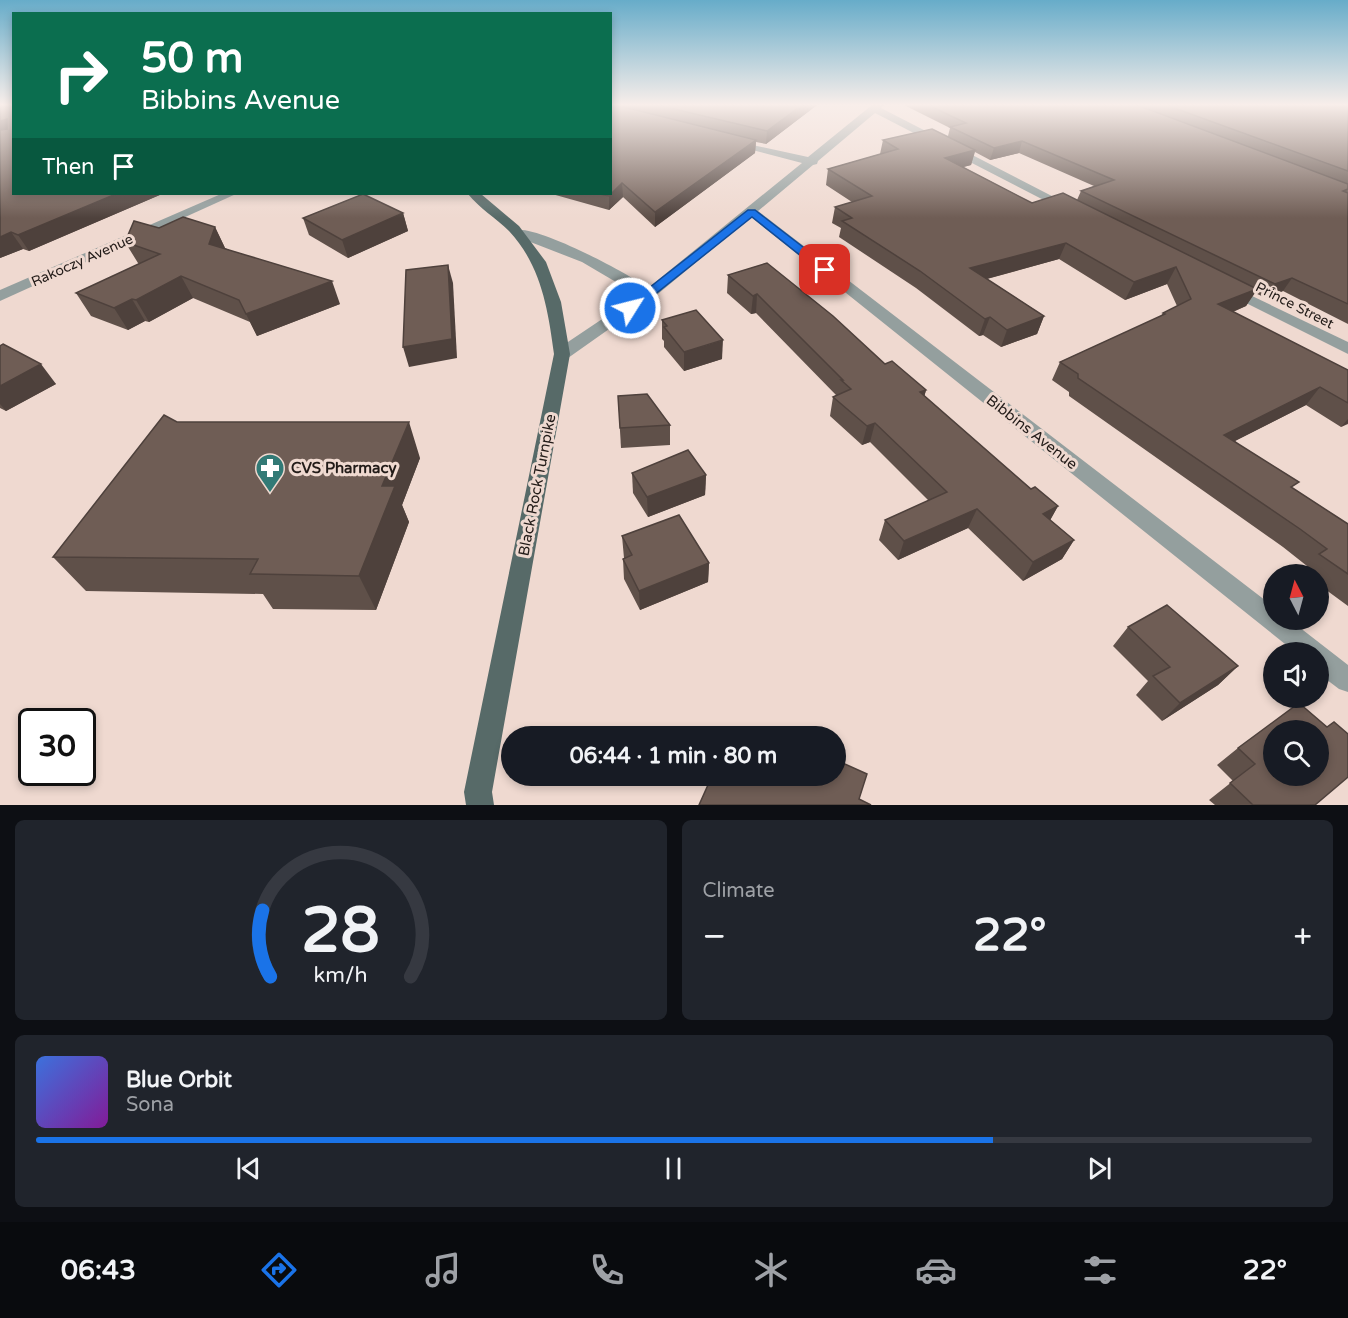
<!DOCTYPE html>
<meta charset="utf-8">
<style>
body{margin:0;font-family:"Varela Round",sans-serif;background:#20242c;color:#f1f3f6;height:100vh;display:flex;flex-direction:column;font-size:22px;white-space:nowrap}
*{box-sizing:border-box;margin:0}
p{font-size:20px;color:#9ea1a6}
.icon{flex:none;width:33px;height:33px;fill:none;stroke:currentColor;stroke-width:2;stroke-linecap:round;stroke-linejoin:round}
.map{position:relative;height:805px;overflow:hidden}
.drawer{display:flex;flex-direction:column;gap:15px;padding:15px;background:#0d0f14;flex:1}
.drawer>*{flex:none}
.top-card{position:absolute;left:12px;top:12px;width:600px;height:183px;border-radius:0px;box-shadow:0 3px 9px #0003;background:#0b6e4f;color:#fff;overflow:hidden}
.needle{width:39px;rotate:354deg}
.tools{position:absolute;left:1263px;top:564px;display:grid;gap:12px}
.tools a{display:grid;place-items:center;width:66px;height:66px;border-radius:50%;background:#171b24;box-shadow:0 3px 9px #0003;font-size:30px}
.speed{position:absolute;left:18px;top:708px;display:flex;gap:12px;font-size:30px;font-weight:700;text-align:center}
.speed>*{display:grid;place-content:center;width:78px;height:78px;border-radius:50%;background:#171b24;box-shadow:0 3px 9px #0003;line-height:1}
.speed .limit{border:3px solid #111;border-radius:9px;background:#fff;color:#111}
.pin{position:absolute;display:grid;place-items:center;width:51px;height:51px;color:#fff;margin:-26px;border-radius:12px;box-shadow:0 3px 9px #0006}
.me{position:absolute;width:66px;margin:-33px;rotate:54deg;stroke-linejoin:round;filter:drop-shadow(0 0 4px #0008)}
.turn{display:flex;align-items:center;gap:21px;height:126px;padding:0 30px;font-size:27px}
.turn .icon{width:78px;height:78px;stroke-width:2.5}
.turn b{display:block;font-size:42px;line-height:51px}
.then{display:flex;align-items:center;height:57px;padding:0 30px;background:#0003;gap:12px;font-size:22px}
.big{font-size:45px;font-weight:700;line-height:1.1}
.drawer .card{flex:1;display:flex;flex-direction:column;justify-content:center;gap:9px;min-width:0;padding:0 21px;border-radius:9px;background:#20242c}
.drawer .dial{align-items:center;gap:0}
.dial svg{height:156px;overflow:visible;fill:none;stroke:#363941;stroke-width:7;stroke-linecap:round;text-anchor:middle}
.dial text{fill:#f1f3f6;stroke:none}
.song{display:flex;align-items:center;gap:18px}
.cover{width:72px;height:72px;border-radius:9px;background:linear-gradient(135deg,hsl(220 70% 55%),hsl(290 70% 35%))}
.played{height:6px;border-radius:3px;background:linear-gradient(90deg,#1a73e8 75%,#363941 75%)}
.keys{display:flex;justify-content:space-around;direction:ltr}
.heat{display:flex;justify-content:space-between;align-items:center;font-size:33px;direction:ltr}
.drawer .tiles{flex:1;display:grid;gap:15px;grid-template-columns:1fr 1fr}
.card:last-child{grid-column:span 2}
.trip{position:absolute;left:501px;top:726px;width:345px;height:60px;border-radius:30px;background:#171b24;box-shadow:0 3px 9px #0003;font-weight:700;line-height:60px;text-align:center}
.menu{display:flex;height:96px;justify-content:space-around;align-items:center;background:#090b0e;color:#9ea1a6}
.menu .icon{width:42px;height:42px}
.menu .selected{color:#1a73e8}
.menu b{font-size:27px;color:#f1f3f6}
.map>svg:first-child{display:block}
</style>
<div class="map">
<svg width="1348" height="805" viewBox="0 0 1348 805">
<rect width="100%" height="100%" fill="#efd9d0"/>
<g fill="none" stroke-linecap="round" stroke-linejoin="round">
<!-- minor -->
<g fill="#949f9e" fill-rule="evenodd">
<path d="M872,105H884L881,108L1077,209L1071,213L1067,212L875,113L818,161L817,164L813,165L758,211L1274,607V620H1290L1348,665V692L1339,689L1318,673V652H1295L751,217L653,298L568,358H556L554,354L556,350L638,295L582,262L515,236L513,233L515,230C538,225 627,273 648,288L802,163L729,144V140L808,157Z"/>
<polygon points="221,194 236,194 0,301 0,290"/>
<polygon points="1229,285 1348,342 1348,354 1224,292 1222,289"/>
</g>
<!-- primary -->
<path fill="#576a68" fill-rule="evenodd" d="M468,194H481L519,226L546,262L561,302L570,354L492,792L494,805H466L464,792L554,354C548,309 541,265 509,231C496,218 479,208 468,194Z"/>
</g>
<!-- wall -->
<g fill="#5f5049" fill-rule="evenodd">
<polygon points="610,105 817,105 766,144 756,142 755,153 655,227 623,197 609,210 552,194 610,194"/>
<path d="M904,105H1348V324L1283,291L1266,298L1255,293L1246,306L1233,312L1348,370V424L1341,427L1306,405L1235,441L1294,489L1348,524V606L1318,584V574H1305L1302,572L1307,566L1283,547L1069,396V392L1052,380L1060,362L1161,316L1163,313L1177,306L1167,284L1125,300L1059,259L987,279L1044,316L1037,334L1001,347L983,335L979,336L916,288L839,237L841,228L832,223L835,207L852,202L826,185L828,169L880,154L883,140L948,136L950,128ZM975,152L990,160L1019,153L1094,186L1081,191L1077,200L1032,203L963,167L971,165Z"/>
<polygon points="14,194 162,194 29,251 23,249 0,258"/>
<polygon points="403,213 408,231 348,258 309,235 303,218"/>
<polygon points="215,227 225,248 340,304 257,336 250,322 193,298 149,322 145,321 128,330 91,316 76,293 139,264 138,263 125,242 159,228"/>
<polygon points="728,275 885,364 926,390 924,397 1031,489 1058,506 1050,520 1074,540 1062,559 1023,581 968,528 898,560 879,540 885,520 929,501 870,442 862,445 830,416 833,397 836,395 756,313 751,314 727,293"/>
<polygon points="662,320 722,359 684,371 664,347 664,341 662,339"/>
<polygon points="0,346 56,384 6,411 0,408"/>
<polygon points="618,396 670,425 670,445 621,448"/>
<polygon points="177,422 420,458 402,505 409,522 376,610 273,609 263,594 86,591 53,557"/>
<polygon points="632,473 706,475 705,495 648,517 633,493"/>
<polygon points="622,536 709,563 708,582 640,610 624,579 623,559 624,558"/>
<polygon points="1128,627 1238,666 1218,685 1162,721 1136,695 1148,681 1113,646"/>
<polygon points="1238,748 1315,805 1215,805 1209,800 1233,781 1217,765"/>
</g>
<!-- shaded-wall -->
<g fill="#4e413c">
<polygon points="802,105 817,105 766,144 767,131"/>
<polygon points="7,119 14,130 0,138 0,121"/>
<polygon points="756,140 755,153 655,227 655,212"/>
<polygon points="1022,141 1019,153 990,160 994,148"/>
<polygon points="975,150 971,165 941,173 945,158"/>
<polygon points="622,183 623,197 609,210 609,196"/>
<polygon points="116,194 162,194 29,251 18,235"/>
<polygon points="403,213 408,231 348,258 342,240"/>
<polygon points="215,227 225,248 209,244"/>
<polygon points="11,232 23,249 0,258 0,237"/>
<polygon points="1066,243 1059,259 964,285 970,268"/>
<polygon points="448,265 453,283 457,358 409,367 403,347"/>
<polygon points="1176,267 1167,284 1125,300 1134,282"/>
<polygon points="181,276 193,298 149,322 136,300"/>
<polygon points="1292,278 1283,291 1266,298 1275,284"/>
<polygon points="332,281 340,304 257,336 246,314"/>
<polygon points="1257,289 1246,306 1208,322 1218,304"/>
<polygon points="757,294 756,313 751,314 753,296"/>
<polygon points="132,299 145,321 128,330 114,308"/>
<polygon points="1044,316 1037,334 1001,347 1007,330"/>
<polygon points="990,317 983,335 979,336 985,319"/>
<polygon points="723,340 722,359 684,371 684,352"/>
<polygon points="41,364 56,384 6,411 0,404 0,386"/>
<polygon points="1320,387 1306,405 1211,453 1224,435"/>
<polygon points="926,390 921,409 920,392"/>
<polygon points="1348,419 1348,423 1341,427"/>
<polygon points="409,422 420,458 402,505 409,522 376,610 359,576 382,486"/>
<polygon points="875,423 870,442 862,445 867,426"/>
<polygon points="706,475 705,495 648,517 647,497"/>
<polygon points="1058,506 1047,526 1043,514"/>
<polygon points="977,509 968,528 898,560 904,541"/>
<polygon points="1074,540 1062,559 1023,581 1033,562"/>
<polygon points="709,563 708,582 640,610 639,591"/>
<polygon points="1238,666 1218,685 1162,721 1180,703"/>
</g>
<!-- building -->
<g fill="#6f5d55" stroke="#4e413c" stroke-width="1.5" fill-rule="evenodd">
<polygon points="0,105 14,105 14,194 116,194 18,235 11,232 0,237 0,130 7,129 7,119 0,121"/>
<polygon points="610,105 616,105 756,140 655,212 622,183 609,196 600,194 610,194"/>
<polygon points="657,105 802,105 767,131"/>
<polygon points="928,105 1137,105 1348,184 1348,189 1343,191 1348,193 1348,304 1292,278 1275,284 1081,191 1114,180 1022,141 994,148 950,127 966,123"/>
<polygon points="1166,105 1348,105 1348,171"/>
<polygon points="932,129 975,150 945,158 1032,203 1063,193 1257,289 1218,304 1348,370 1348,403 1320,387 1224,435 1299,482 1291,487 1348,524 1348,574 1319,554 1327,549 1300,529 1078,378 1078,374 1060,362 1165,314 1163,313 1191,299 1176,267 1134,282 1066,243 970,268 1044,316 1007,330 990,317 985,319 920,271 842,221 852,218 835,207 872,196 828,169 898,149 883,140"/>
<polygon points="363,194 403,213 342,240 303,218"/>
<polygon points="183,217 215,227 209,244 332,281 246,314 239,300 181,276 136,300 132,299 114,308 76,293 160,254 125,242 134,221 159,228"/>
<polygon points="767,263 833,316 885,364 892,361 926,390 920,392 1031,489 1035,487 1058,506 1043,514 1074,540 1033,562 977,509 904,541 885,520 947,492 875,423 867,426 833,397 851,389 841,380 843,380 757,294 753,296 728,275"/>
<polygon points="448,265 452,339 403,347 406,270"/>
<polygon points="696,310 723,340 684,352 664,327 667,326 662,320"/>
<polygon points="3,344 41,364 0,386 0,346"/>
<polygon points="647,394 670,425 620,428 618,396"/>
<polygon points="164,415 177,422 409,422 382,486 395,486 359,576 250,574 258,559 53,557"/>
<polygon points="688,450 706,475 647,497 632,473"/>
<polygon points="679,515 709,563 639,591 623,559 632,555 622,536"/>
<polygon points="1167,605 1238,666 1180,703 1153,676 1170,667 1128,627"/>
<path d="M1299,703L1327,727L1334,722L1348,734V777L1315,805H1253L1230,783L1255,764L1238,748ZM1274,730H1318V776H1274Z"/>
<polygon points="766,728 785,736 762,736"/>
<polygon points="836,760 867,774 859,799 871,805 699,805 712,776 836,776"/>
</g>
<!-- sky -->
<linearGradient id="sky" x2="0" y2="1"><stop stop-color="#67acc9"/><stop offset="0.48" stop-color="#f8eeea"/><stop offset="1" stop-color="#f8eeea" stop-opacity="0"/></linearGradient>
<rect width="1348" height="218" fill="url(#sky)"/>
<!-- route -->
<polygon fill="#1a73e8" stroke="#114b97" stroke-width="1.5" points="748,210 755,210 829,267 829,272 821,272 752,217 634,311 626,311 626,306"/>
<!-- icons -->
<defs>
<g id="pharmacy-pin" transform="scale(1.5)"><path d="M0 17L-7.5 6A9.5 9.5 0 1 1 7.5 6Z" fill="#327a76" stroke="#efd9d0"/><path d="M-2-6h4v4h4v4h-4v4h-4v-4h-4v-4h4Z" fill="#fff"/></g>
</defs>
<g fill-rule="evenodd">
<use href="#pharmacy-pin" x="270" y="468"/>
</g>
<g text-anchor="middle" stroke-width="6" stroke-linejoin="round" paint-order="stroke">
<!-- far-street labels -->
<g font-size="14" fill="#221b18" stroke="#efd9d0">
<text transform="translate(82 260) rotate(-24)" y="5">Rakoczy Avenue</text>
<text transform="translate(1295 305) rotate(27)" y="5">Prince Street</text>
</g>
<!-- street labels -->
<g font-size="15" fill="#221b18" stroke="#efd9d0">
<text transform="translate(1032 432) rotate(38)" y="5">Bibbins Avenue</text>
<text transform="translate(537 485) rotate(-79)" y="5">Black Rock Turnpike</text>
</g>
<!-- poi labels -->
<g font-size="15" font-weight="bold" fill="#221b18" stroke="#efd9d0" text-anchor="start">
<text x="291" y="473">CVS Pharmacy</text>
</g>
</g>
</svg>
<div class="tools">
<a><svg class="needle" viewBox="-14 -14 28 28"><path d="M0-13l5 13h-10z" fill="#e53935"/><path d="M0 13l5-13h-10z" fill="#9ea1a6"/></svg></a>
<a><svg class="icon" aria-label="sound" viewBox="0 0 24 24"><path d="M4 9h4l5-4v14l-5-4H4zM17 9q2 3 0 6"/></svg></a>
<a><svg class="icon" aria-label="search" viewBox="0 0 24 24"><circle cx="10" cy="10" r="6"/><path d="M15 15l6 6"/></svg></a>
</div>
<div class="speed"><div class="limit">30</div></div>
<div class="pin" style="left:825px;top:270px;background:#d93025"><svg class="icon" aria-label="arrive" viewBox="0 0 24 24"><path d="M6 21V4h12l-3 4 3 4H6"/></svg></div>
<svg class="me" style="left:630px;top:308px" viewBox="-20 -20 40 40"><circle r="17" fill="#1a73e8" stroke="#fff" stroke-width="3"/><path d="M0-11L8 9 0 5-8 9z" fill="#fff"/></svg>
<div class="trip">06:44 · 1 min · 80 m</div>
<div class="top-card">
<div class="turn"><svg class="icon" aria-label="right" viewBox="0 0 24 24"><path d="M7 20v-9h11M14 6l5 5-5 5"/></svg><div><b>50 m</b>Bibbins Avenue</div></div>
<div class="then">Then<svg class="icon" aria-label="arrive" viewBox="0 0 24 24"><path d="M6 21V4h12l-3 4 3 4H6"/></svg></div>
</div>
</div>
<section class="drawer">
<div class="tiles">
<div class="card dial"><svg viewBox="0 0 100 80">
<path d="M14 69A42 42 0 1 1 86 69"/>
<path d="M14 69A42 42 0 0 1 10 35" stroke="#1a73e8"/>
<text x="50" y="56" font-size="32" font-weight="700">28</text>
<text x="50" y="72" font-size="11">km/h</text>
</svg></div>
<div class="card"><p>Climate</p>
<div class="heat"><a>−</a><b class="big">22°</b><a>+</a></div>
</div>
<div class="card">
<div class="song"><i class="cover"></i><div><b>Blue Orbit</b><p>Sona</p></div></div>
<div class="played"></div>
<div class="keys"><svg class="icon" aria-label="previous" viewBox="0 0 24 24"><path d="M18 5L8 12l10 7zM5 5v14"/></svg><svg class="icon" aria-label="pause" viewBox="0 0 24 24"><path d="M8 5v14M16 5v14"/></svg><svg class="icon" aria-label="next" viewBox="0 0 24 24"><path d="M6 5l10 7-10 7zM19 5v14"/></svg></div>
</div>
</div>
</section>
<nav class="menu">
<b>06:43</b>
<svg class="icon selected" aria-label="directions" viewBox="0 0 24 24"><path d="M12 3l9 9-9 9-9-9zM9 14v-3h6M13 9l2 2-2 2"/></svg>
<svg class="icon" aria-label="music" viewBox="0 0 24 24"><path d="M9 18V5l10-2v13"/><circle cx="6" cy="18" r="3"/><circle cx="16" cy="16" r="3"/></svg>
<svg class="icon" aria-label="phone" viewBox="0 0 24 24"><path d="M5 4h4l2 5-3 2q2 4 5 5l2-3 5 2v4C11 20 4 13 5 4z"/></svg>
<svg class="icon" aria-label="climate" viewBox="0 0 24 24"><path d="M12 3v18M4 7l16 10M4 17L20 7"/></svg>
<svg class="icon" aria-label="car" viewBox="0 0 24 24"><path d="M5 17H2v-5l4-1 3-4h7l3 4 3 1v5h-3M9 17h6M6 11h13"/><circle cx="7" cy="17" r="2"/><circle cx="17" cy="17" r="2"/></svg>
<svg class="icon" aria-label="filters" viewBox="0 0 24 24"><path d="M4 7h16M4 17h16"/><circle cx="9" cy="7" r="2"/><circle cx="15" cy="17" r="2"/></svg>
<b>22°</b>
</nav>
